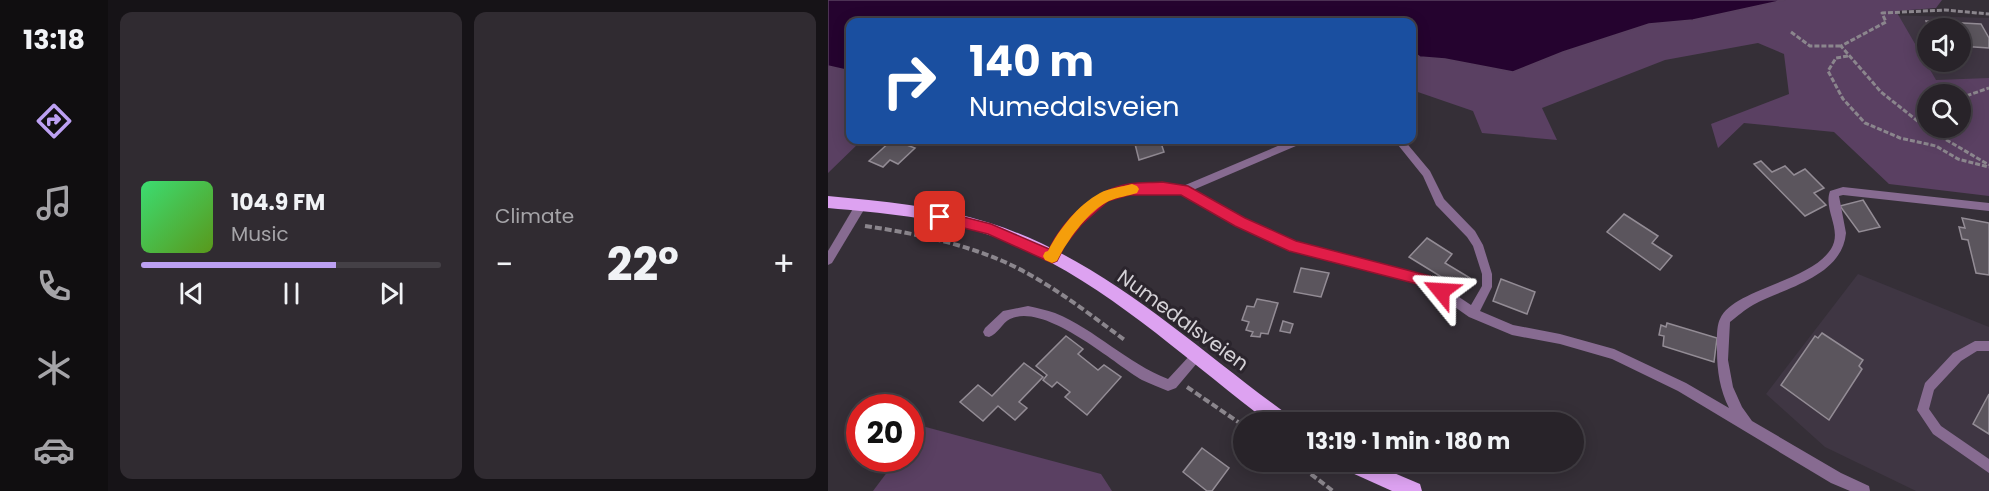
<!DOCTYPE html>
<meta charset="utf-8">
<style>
body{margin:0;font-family:Poppins,sans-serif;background:#302b31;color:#f1f3f6;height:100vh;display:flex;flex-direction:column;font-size:22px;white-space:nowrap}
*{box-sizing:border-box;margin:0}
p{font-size:20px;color:#a5a4a8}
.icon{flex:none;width:33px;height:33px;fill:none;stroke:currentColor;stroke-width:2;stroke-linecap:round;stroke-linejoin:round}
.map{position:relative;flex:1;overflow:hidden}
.panel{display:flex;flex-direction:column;gap:12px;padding:12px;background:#161317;width:720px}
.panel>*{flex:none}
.top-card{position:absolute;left:18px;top:18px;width:570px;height:126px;border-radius:12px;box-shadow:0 3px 15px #0003,0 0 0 2px #444046;background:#1a4fa0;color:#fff;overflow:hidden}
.buttons{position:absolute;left:1089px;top:18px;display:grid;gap:12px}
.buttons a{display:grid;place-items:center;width:54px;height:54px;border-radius:50%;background:#282329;box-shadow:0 3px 15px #0003,0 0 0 2px #444046;font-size:30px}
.speed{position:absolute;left:18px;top:394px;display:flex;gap:12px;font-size:30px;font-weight:700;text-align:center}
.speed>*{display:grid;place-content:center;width:78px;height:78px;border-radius:50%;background:#282329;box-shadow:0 3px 15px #0003,0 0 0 2px #444046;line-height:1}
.speed .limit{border:9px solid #d22;background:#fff;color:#111}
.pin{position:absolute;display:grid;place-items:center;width:51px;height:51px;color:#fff;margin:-26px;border-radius:12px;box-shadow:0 3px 9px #0006}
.me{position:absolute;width:66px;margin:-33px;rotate:297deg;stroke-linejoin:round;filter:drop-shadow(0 0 4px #0008)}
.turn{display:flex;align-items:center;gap:21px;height:126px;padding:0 24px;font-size:27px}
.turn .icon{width:78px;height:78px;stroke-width:2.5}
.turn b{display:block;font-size:42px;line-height:51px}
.big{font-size:45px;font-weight:700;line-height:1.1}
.panel .widget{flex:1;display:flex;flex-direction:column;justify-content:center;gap:9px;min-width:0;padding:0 21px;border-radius:12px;background:#302b31}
.song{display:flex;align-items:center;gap:18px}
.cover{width:72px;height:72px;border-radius:9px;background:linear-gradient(135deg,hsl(140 70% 55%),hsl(90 70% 35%))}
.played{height:6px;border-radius:3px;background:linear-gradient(90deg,#bca0f2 65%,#444046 65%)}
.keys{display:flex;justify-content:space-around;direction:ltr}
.heat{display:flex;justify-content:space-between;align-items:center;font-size:33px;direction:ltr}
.panel .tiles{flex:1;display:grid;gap:12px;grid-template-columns:repeat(2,1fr)}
.trip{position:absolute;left:405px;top:412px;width:351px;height:60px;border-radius:30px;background:#282329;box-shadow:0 3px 15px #0003,0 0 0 2px #444046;font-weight:700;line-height:60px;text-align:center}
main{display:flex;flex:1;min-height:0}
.tab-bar{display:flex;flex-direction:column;width:108px;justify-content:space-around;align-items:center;background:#100e10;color:#a5a4a8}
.tab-bar .icon{width:42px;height:42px}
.tab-bar .active{color:#bca0f2}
.tab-bar b{font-size:27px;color:#f1f3f6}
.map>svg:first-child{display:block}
</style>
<main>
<nav class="tab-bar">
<b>13:18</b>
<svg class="icon active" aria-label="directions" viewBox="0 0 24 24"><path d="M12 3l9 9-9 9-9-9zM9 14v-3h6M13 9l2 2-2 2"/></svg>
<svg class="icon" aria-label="music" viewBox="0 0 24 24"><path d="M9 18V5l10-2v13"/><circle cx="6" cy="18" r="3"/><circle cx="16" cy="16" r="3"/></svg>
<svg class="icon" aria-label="phone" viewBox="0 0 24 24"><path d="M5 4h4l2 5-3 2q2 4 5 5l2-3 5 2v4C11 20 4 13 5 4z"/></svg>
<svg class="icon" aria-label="climate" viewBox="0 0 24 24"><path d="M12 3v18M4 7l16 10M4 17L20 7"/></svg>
<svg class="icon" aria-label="car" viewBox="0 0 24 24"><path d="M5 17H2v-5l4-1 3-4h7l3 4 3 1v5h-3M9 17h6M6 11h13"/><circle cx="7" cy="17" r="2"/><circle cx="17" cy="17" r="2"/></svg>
</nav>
<section class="panel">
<div class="tiles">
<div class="widget">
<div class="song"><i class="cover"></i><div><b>104.9 FM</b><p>Music</p></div></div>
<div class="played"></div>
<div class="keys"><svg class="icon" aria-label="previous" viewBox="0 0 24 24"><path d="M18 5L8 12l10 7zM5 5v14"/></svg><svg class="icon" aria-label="pause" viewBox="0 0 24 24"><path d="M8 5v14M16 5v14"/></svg><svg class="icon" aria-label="next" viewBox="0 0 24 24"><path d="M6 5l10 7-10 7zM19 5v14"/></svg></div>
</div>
<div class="widget"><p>Climate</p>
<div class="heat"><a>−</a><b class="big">22°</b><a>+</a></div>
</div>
</div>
</section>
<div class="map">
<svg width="1161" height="491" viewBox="0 0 1161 491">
<rect width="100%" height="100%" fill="#352f37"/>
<!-- built -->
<g fill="#3f3643" fill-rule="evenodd">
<path d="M1058,15L1161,18V81L1100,94ZM1100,28H1132V62H1100Z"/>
<polygon points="1030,274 1161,327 1161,491 1088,491 997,447 938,394"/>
</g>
<!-- green -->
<g fill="#5a4062" fill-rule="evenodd">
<path d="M957,0H1114L1108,8L1068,11L1108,80L1161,78V196L1061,184L1006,132L916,123L890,148L883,124L961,94L956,54L930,43L837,60L714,108L729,140L654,133L645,111L584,90V51L593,57L617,59L685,72L735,52L821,24L865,20ZM1100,94H1132V128H1100Z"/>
<polygon points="0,66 22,71 22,140 34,140 0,173"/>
<polygon points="94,426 273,474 284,491 45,491 69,459 82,459 83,442"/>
</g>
<!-- water -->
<polygon fill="#25032f" stroke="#5a4161" stroke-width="1.5" points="0,0 957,0 865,20 821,24 735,52 685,72 617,59 592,57 584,51 584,22 22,22 22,71 0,66"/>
<!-- building -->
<g fill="#5b555d" stroke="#938c95" stroke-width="1.5">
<polygon points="1098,21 1153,24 1161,38 1161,48 1132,46 1132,28 1101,28"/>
<polygon points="64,140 81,140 76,144 87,148 70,164 62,160 55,167 41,161"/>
<polygon points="322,140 332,140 336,152 311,160 307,144"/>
<polygon points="933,161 944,172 957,166 966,175 977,169 996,188 986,193 998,205 977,216 926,164"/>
<polygon points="1035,200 1052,227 1031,232 1012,206"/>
<polygon points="796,214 830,236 824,243 844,256 832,270 779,232"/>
<polygon points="1134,218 1161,223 1161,275 1148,273 1140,240 1134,239 1131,227 1137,228"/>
<polygon points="599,238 624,254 617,263 642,278 633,289 581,257"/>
<polygon points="473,268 501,273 493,297 466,292"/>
<polygon points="673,279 707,292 699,314 665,301"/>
<polygon points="429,299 450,303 440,334 433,333 432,337 423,336 425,332 418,330 421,322 414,320 419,306 426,307"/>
<polygon points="455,321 465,324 462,333 452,331"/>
<polygon points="839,323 889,338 886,362 835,346 836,336 831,335 833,325 838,327"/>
<polygon points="994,333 1035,360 1031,366 1034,369 1001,420 953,385 987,336 990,338"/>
<polygon points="238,336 255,349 250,354 270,370 276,365 293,377 259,415 237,397 242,392 229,382 224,387 215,380 219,375 208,366"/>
<polygon points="196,363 215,377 191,402 199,408 187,420 170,406 155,421 132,402 150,385 164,396"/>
<polygon points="1161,394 1161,434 1145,424"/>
<polygon points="374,448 401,468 384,491 379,491 355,472"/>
</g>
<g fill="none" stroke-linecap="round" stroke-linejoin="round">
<!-- path-far1 -->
<g stroke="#8b868d" stroke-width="3" stroke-dasharray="5 2" stroke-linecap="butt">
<polyline points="963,32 982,46 1013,46"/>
<polyline points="1020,56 1008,58 1000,71 1015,99 1037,123 1072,138 1108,146 1130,159 1161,167"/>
<polyline points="1132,98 1161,88"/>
<polyline points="1100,122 1100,125"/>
<polyline points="1100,129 1161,165"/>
<polyline points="1101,130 1053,92 1013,46 1058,22 1054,13 1117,10 1161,14"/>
</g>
<!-- path -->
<g stroke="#8b868d" stroke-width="4" stroke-dasharray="7 3" stroke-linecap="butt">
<path d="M37,226C85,233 134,243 179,263C222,283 260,313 298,341"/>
<polyline points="359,387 416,426"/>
<polyline points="467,462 505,491"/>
</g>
<!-- service -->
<g fill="#876b91" fill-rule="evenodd">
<path d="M464,140H477L475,143L365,190L416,219L468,243L601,277L643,305L654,286V274L645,246L639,237L608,205L595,176L566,140H576L602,171L616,199L647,231L655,245L664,274V287L652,311L685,325L732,334L786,349L858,383L901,408C892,390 889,371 889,351C889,341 888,327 892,319C905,289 982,282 1003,249C1015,230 995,210 1002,191L1015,187L1161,203V211L1015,195L1011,196L1018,233C1014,277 956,288 925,305C916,310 910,316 902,322L900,360L905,387L914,407L924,421L1013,473L1041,486L1042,491H1022L1003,483L850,391L784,359L732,344L684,335L641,317L594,284L462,250L408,225L353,194L334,192L301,194L279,200L252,224L236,244L228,260L224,262L220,260L219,257L228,238L244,218L272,194L301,186L334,184L355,186Z"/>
<polygon points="33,201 37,202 38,205 37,208 4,263 0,265 0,251 29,202"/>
<path d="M200,306C209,308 219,310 227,313C268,330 299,363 340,379L365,352L369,351L373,352L375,356L348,388L340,391C331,387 322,384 314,380C285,363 217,302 182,319C174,323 170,334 161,337L157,336L155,332L157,328L175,311Z"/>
<polygon points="1147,341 1161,341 1161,351 1149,351 1133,361 1106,390 1101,409 1113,426 1161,459 1161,473 1105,434 1089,410 1097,383 1125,353"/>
</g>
<!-- primary -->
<g fill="#dda2f1" fill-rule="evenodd">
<path d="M0,196C54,201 109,206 162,223C277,260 367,348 463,417L466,423H442C352,356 267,271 158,234C107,217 53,213 0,208Z"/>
<polygon points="510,462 540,462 592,484 594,491 564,491 513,468"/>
</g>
</g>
<!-- route -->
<path fill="#e11d48" stroke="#92132f" stroke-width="1.5" d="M334,182L360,186L417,218L468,241L602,276L618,287L620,291L618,296L613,298L593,285L461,251L407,226L353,195H301L280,201L253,225L237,245L229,261L224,263L160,234L112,222L105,217L112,211L163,224L221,249C237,218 266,190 301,184C312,182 323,183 334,182Z"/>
<!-- slow -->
<path fill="#f59e0b" d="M304,184L309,186L311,189L309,193C300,196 290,197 281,201C260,211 239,241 229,261L224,263L217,260L215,256L217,252L220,251C231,229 250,205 272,193C281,188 294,187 304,184Z"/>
<g text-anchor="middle" stroke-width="6" stroke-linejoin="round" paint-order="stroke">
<!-- street labels -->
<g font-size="20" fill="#d5d2d7" stroke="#2b252d">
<text transform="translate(355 320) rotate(36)" y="7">Numedalsveien</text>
</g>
</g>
</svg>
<div class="buttons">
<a><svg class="icon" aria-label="sound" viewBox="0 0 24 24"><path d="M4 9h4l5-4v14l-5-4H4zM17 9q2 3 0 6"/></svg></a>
<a><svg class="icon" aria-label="search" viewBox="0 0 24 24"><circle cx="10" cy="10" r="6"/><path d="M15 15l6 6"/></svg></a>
</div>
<div class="speed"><div class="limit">20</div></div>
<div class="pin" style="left:112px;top:217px;background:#d93025"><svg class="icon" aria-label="arrive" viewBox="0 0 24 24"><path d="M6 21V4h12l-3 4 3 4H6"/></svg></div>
<svg class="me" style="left:613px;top:291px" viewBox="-20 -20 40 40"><path d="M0-17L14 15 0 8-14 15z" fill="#e11d48" stroke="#fff" stroke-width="4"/></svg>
<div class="trip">13:19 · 1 min · 180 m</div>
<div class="top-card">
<div class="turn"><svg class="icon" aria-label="right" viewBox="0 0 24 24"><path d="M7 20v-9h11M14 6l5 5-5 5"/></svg><div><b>140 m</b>Numedalsveien</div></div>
</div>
</div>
</main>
